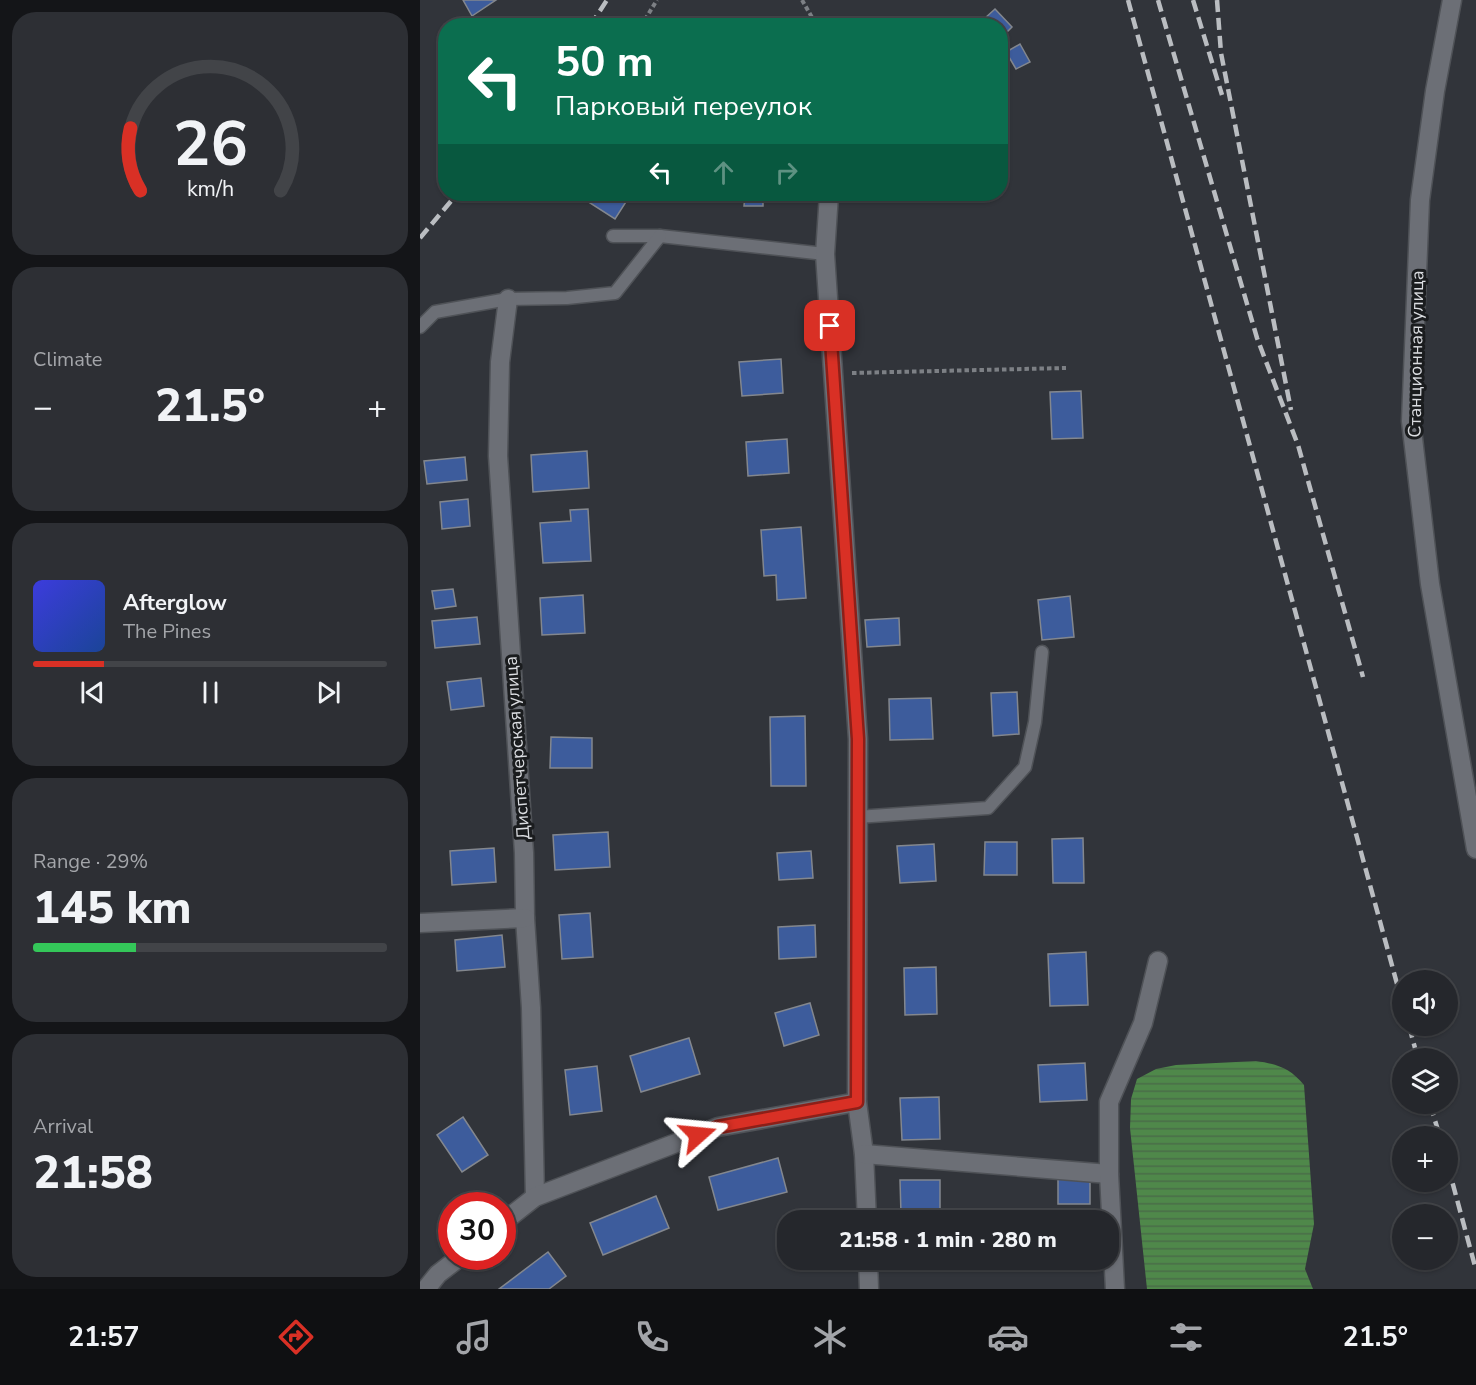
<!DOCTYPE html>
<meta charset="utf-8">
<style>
body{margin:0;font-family:"Nunito Sans",sans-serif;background:#2d2f34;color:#f1f3f6;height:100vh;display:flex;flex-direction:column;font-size:22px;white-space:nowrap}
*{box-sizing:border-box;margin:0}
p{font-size:20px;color:#a3a5a9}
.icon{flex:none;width:33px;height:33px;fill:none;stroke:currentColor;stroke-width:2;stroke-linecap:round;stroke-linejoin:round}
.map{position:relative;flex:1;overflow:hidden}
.sheet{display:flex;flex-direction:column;gap:12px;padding:12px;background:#141518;width:420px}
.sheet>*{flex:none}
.hud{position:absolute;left:18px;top:18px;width:570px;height:183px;border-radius:24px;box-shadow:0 2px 4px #0004,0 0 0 2px #424448;background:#0b6e4f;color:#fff;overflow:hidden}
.fabs{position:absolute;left:972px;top:970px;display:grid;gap:12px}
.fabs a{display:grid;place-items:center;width:66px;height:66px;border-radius:50%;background:#25272c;box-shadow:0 2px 4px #0004,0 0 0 2px #424448;font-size:30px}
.speed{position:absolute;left:18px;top:1192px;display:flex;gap:12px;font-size:30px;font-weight:700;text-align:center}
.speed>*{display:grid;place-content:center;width:78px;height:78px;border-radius:50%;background:#25272c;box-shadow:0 2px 4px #0004,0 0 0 2px #424448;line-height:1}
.speed .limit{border:9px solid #d22;background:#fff;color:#111}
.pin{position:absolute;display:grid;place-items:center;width:51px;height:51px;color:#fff;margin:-26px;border-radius:12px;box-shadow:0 3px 9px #0006}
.me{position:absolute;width:66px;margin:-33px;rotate:72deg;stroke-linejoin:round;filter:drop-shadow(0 0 4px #0008)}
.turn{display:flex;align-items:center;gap:21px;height:126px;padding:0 18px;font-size:27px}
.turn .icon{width:78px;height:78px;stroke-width:2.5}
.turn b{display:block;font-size:42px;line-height:51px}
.lanes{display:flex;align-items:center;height:57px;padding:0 18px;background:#0003;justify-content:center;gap:30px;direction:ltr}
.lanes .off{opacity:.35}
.big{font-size:45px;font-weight:800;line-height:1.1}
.sheet .widget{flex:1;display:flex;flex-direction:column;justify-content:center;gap:9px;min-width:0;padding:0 21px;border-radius:24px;background:#2d2f34}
.sheet .dial{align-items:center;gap:0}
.dial svg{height:156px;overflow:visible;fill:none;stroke:#424448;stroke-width:7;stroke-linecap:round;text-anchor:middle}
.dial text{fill:#f1f3f6;stroke:none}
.song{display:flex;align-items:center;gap:18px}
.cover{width:72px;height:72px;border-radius:9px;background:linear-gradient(135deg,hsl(240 70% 55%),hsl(220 70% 35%))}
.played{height:6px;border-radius:3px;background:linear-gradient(90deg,#d93025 20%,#424448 20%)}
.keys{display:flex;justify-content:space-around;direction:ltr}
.heat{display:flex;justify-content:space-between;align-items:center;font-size:33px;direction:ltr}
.charge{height:9px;border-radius:4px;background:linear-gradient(90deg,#34c759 29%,#424448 0)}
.trip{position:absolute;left:357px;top:1210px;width:342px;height:60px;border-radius:24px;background:#25272c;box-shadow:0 2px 4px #0004,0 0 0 2px #424448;font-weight:800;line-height:60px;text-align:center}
.dock{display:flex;height:96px;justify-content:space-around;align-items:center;background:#0f1012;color:#a3a5a9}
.dock .icon{width:42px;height:42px}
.dock .selected{color:#d93025}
.dock b{font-size:27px;color:#f1f3f6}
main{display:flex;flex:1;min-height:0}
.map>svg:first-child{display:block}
</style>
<main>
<section class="sheet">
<div class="widget dial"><svg viewBox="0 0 100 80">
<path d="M14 69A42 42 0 1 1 86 69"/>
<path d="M14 69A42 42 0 0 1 9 37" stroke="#d93025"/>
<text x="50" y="56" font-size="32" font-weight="700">26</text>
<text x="50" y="72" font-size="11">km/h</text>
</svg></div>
<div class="widget"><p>Climate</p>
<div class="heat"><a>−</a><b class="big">21.5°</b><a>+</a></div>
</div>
<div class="widget">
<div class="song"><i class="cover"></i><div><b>Afterglow</b><p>The Pines</p></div></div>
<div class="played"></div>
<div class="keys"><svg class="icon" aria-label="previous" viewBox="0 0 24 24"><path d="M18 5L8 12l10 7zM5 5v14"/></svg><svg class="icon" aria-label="pause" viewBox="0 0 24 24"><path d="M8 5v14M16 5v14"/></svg><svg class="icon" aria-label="next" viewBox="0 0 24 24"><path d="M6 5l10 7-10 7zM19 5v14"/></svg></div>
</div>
<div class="widget"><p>Range · 29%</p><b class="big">145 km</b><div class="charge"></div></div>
<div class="widget"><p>Arrival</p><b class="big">21:58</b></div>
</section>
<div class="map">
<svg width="1056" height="1289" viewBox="0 0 1056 1289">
<defs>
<pattern id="water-rules" width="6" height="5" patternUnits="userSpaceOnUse" patternTransform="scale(1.5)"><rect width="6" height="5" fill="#4f884a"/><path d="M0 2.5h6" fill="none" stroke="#4a6c48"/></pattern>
</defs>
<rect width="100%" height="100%" fill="#31343a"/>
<!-- water -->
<path fill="url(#water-rules)" d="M836,1061C857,1064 870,1068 884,1085L894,1224L885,1269L893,1289H727L710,1128L711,1099L717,1079L736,1069L756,1065Z"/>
<!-- building -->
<g fill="#3d5c9c" stroke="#83878e" stroke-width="1.5">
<polygon points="43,0 76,0 52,16"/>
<polygon points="575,9 592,27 582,37 580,26 571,26 564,19"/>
<polygon points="600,44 610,62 596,69 586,52"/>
<polygon points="156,194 211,194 195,219"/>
<polygon points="325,194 343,194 343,206 324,206"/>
<polygon points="361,359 363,393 322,396 319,362"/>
<polygon points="661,391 663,438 632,439 630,392"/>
<polygon points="367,439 369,473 328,476 326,442"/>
<polygon points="167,451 169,488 113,492 111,455"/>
<polygon points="45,457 47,480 7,484 4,461"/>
<polygon points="48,499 50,526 22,529 20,502"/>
<polygon points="168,509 171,561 123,563 120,523 151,521 150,510"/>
<polygon points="381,527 386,598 357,600 356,575 344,576 341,530"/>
<polygon points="33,589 36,606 15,609 12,591"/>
<polygon points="163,595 165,633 122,635 120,598"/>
<polygon points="650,596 654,637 622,640 618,600"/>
<polygon points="57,617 60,644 15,648 12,621"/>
<polygon points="479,618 480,645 447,647 445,620"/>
<polygon points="61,678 64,706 31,710 27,682"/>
<polygon points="597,692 599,734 573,736 571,693"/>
<polygon points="511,698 513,739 470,740 469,699"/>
<polygon points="385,716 386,786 351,786 350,717"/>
<polygon points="131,737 172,738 172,768 130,768"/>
<polygon points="188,832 190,867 135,870 133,835"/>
<polygon points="663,838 664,883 633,883 632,839"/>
<polygon points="565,842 597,842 597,875 564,875"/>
<polygon points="514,844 516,881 480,883 477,846"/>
<polygon points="74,848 76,882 32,885 30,851"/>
<polygon points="391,851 393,878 359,880 357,853"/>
<polygon points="170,913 173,957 142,959 139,915"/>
<polygon points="395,925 396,957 359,959 358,927"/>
<polygon points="82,935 85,967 37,971 35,940"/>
<polygon points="666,952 668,1005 630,1006 628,954"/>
<polygon points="516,967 517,1014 485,1015 484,968"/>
<polygon points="390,1003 399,1035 364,1046 355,1013"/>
<polygon points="269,1038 280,1074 221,1092 210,1056"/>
<polygon points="665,1063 667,1100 620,1102 618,1065"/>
<polygon points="177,1066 182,1111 150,1115 145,1070"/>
<polygon points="519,1097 520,1139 482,1140 480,1098"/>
<polygon points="43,1117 68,1155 42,1172 17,1135"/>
<polygon points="358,1158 367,1192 298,1210 289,1177"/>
<rect x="638" y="1178" width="32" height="26"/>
<polygon points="480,1180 520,1180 520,1213 481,1214"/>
<polygon points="236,1196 249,1228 183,1255 170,1223"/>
<polygon points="128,1252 146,1276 129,1289 79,1289"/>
</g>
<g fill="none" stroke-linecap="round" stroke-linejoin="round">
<!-- lane casing -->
<g stroke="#4f5257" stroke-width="15">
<g id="lane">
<polyline points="193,236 240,236 405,254"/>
<polyline points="0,327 15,312 88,299 147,298 195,293 240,236"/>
<polyline points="437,817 568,808 605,767 615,722 622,652"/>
</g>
</g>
<!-- street casing -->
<g stroke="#4f5257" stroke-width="21">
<g id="street">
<polyline points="1032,0 1015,91 1000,200 991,421 1010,584 1056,849"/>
<polyline points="409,194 405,254 438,739 437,1102 444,1154 447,1221"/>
<polyline points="88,299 80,362 78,456 104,853 105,918 111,1008 115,1197"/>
<polyline points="0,923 105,918"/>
<polyline points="444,1154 689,1174"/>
<polyline points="82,1223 115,1197 298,1127 437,1102"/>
<polyline points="448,1260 449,1289"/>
<polyline points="6,1289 18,1274 40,1257"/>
<polyline points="695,1289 689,1174 689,1102 723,1023 738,961"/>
</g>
</g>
<!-- path -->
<g stroke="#7d8085" stroke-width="4" stroke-dasharray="4.5 3" stroke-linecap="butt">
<polyline points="382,0 397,26"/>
<polyline points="221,26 237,0"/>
<polyline points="432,373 646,368"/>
</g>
<!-- lane -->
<use href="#lane" stroke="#6c6f76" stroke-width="12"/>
<!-- street -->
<use href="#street" stroke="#6c6f76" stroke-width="18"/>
<!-- rail -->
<g stroke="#babdc1" stroke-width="4.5" stroke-dasharray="12 6" stroke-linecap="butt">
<polyline points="708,0 982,1002"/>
<polyline points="738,0 837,338 878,445 943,677"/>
<polyline points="773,0 802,95"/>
<polyline points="797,0 801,53 871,410"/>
<polyline points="170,26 187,0"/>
<polyline points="0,238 37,194"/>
<polyline points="989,1026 998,1059"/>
<polyline points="1010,1104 1020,1137"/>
<polyline points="1028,1166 1056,1270"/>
</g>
</g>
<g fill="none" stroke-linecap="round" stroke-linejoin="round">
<!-- route casing -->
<g stroke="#8d1f18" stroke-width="15">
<polyline id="route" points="278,1135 298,1127 437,1102 438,739 410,326"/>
</g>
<!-- route -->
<use href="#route" stroke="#d93025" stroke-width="10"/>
</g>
<g text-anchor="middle" stroke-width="6" stroke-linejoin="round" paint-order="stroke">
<!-- street labels -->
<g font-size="18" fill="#dbdde1" stroke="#1a1c1e">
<text transform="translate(996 354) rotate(-89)" y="6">Станционная улица</text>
<text transform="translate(97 748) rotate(-94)" y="6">Диспетчерская улица</text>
</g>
</g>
</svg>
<div class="fabs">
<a><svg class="icon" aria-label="sound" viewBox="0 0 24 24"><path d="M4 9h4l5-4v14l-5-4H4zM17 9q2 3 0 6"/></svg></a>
<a><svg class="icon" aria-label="layers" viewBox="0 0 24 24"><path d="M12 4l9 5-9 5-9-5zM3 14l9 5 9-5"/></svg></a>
<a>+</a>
<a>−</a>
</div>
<div class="speed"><div class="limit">30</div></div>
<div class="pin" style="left:410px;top:326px;background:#d93025"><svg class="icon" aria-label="arrive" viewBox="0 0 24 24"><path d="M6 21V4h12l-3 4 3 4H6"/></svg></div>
<svg class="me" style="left:278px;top:1135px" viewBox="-20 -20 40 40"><path d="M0-17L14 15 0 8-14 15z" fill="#d93025" stroke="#fff" stroke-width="4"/></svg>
<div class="trip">21:58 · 1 min · 280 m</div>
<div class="hud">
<div class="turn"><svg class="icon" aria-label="left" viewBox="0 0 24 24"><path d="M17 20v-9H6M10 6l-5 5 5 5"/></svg><div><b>50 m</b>Парковый переулок</div></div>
<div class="lanes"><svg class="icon" aria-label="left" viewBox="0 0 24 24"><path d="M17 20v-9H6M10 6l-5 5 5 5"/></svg><svg class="icon off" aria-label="ahead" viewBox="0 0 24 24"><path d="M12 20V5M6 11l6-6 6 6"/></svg><svg class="icon off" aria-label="right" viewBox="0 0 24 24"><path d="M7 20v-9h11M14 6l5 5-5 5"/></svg></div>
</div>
</div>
</main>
<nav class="dock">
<b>21:57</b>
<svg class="icon selected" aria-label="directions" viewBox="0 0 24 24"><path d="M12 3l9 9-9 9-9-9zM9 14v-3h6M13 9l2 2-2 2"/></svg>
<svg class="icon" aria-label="music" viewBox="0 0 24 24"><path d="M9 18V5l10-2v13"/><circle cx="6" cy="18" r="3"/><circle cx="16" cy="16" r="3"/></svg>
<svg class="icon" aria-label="phone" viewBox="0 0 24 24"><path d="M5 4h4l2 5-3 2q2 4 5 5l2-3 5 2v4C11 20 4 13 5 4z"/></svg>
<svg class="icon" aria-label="climate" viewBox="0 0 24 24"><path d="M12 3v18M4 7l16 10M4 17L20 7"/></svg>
<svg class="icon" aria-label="car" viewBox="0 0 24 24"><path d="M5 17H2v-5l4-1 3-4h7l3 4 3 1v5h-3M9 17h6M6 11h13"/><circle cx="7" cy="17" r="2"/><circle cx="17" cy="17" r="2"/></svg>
<svg class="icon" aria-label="filters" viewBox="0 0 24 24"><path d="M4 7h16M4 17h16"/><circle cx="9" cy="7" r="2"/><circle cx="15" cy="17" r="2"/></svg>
<b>21.5°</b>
</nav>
